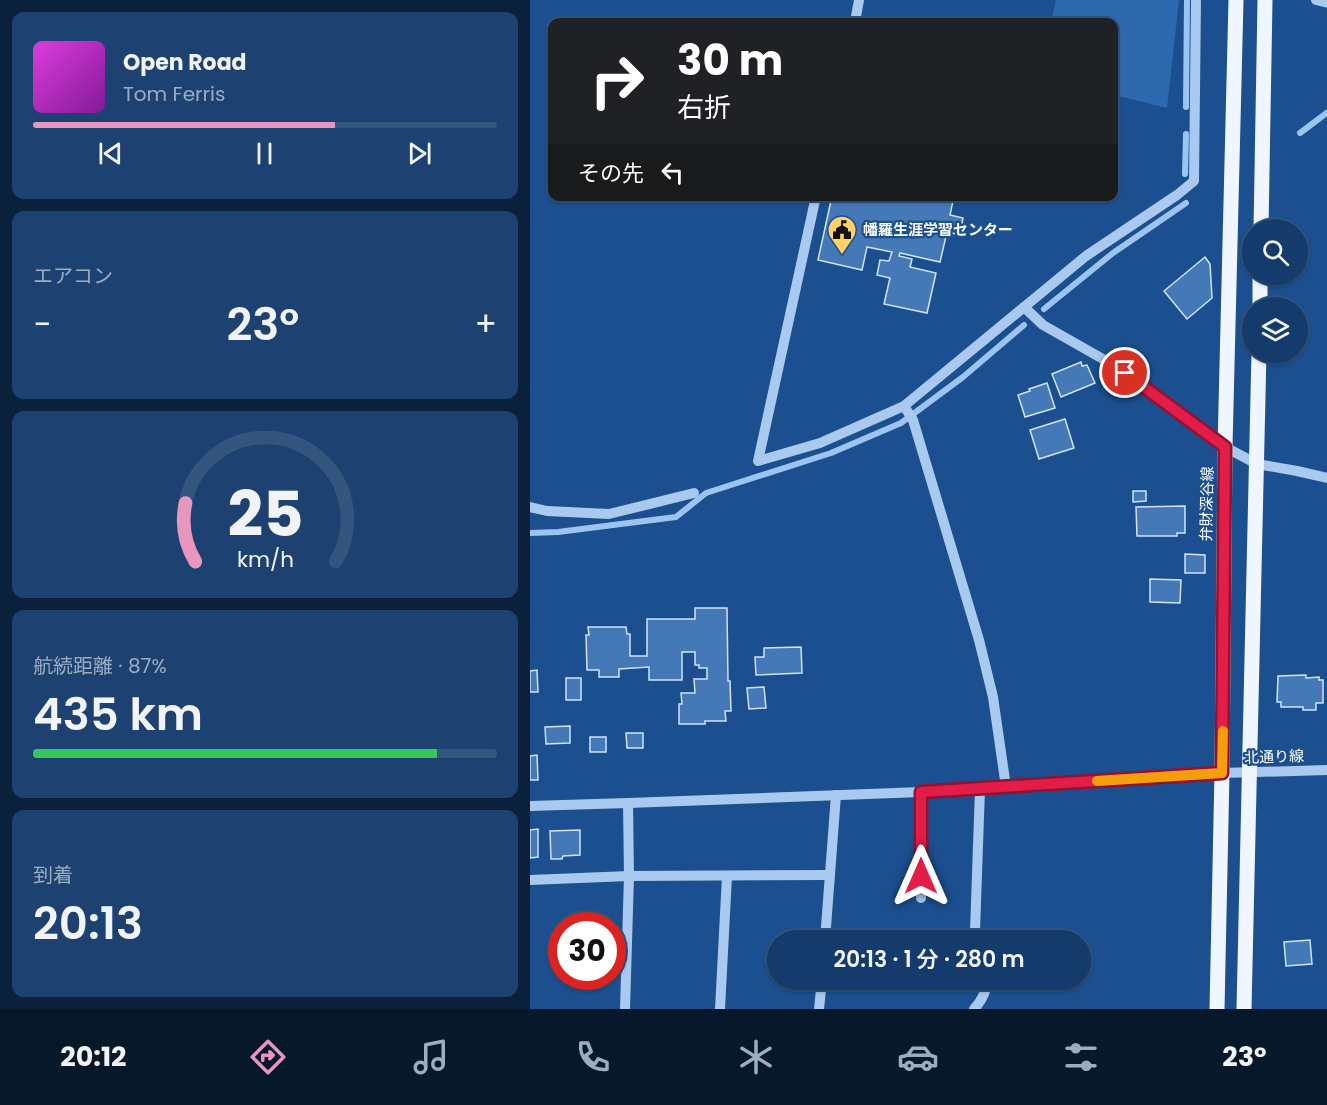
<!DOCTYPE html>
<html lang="ja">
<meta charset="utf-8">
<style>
body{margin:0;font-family:Poppins,"Noto Sans JP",sans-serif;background:#1d4271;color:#f1f3f6;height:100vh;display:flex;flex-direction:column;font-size:22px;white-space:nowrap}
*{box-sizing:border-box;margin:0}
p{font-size:20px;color:#9dadc1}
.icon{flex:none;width:33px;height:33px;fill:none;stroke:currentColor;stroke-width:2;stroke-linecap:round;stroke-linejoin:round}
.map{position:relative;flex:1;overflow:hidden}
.drawer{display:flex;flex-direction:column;gap:12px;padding:12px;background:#0b203b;width:530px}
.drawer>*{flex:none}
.banner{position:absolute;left:18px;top:18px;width:570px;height:183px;border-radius:12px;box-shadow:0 2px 4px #0004,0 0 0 2px #33557e;background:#202124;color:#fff;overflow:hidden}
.fabs{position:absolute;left:712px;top:219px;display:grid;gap:12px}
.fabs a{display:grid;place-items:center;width:66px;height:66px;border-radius:50%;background:#143b6b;box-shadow:0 2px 4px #0004,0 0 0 2px #33557e;font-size:30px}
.speed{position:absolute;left:18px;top:912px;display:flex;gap:12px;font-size:30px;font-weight:700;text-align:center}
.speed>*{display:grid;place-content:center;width:78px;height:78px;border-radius:50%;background:#143b6b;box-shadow:0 2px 4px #0004,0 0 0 2px #33557e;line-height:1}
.speed .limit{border:9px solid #d22;background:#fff;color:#111}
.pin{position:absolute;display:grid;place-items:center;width:51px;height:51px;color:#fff;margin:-26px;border:3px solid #fff;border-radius:50%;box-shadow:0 2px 6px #0007}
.me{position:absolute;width:66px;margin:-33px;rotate:0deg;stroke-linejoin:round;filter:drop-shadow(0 0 4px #0008)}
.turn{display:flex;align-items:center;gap:21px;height:126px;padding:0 30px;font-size:27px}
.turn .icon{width:78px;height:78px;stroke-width:2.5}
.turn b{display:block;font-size:42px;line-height:51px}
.then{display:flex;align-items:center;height:57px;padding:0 30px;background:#0003;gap:12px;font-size:22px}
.big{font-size:45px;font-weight:600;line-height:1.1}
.drawer .card{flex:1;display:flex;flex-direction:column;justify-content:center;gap:9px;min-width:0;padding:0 21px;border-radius:12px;background:#1d4271}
.drawer .dial{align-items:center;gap:0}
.dial svg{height:156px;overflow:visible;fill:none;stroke:#33557e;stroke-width:7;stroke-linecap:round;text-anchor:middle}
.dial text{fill:#f1f3f6;stroke:none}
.song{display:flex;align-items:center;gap:18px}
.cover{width:72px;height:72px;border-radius:9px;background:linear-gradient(135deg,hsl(300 70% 55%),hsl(290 70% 35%))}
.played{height:6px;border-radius:3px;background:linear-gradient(90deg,#e797bd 65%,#33557e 65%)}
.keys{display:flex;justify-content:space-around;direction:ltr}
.heat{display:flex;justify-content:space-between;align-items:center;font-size:33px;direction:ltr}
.charge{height:9px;border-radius:4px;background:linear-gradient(90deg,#34c759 87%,#33557e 0)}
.trip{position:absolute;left:237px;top:930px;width:324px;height:60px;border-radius:30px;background:#143b6b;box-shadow:0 2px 4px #0004,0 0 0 2px #33557e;font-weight:600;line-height:60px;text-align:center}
.tabs{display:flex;height:96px;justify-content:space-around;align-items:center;background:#08182b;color:#9dadc1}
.tabs .icon{width:42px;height:42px}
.tabs .current{color:#e797bd}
.tabs b{font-size:27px;color:#f1f3f6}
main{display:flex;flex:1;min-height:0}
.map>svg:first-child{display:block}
</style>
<main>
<section class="drawer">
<div class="card">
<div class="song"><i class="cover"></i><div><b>Open Road</b><p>Tom Ferris</p></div></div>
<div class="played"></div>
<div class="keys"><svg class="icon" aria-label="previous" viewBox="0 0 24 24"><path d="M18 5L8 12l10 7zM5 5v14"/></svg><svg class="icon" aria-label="pause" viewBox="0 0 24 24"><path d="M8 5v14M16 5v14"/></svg><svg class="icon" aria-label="next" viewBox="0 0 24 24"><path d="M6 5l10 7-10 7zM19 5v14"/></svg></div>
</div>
<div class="card"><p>エアコン</p>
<div class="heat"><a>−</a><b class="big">23°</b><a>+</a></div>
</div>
<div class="card dial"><svg viewBox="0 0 100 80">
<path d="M14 69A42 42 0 1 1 86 69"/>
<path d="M14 69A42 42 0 0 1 9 39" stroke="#e797bd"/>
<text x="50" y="56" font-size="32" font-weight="700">25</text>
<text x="50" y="72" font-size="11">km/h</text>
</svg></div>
<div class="card"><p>航続距離 · 87%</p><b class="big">435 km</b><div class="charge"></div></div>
<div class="card"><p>到着</p><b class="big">20:13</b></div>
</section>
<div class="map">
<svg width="798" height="1009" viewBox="0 0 798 1009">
<rect width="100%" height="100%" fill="#1b4f8f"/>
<!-- green -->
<polygon fill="#2e69ad" points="526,0 649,0 637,108 584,95 584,22 521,22"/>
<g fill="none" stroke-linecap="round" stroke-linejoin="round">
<!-- stream -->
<g stroke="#9cc4f0" stroke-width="6">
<polyline points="656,107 657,0"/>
<polyline points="770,133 798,112"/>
<polyline points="655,174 656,134"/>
<polyline points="514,309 583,253 656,203"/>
<polyline points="0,533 28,532 146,517 176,493 301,453 371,423 433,377 494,325"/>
</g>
</g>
<!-- building -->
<g fill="#4478b7" stroke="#cfe3fa" stroke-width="1.5">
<polygon points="302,196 424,196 420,215 433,218 430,235 417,232 410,262 370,253 369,256 382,259 380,267 406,273 397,313 354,304 360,278 347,275 350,260 359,261 362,252 337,247 332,270 288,260"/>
<polygon points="675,257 680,264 682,298 657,319 634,291"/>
<polygon points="551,362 552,366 557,365 565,383 531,397 522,374"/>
<polygon points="517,383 525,408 495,417 488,395 500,391 499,389"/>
<polygon points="535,419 544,448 509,459 500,430"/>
<polygon points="603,491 616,491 616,501 603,502"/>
<polygon points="655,506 655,533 647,533 647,536 607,536 606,507"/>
<polygon points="655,554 675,555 675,573 655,573"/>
<polygon points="620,579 651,580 650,603 620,602"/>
<polygon points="165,608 197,608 198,681 200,681 201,711 195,711 196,721 175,721 175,724 149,724 149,704 152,704 151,693 165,693 164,679 177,679 177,668 169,668 169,665 165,665 165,652 152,652 152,680 119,680 119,667 89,669 89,677 69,677 69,670 57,670 56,635 59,635 58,627 96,627 97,634 100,634 100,656 117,656 117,619 165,619"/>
<polygon points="271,647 272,673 226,675 225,657 234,657 234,648"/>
<polygon points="7,670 8,692 0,692 0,671"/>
<polygon points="776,675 776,678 789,677 789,680 793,680 793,703 786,703 786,710 773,710 773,707 751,707 751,702 747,702 748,676"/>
<rect x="36" y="678" width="15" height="22"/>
<polygon points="234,687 236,708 219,709 217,688"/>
<polygon points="40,726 40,743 16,744 15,727"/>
<polygon points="96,733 113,733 113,748 97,748"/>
<rect x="60" y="737" width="16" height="15"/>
<polygon points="7,755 8,780 0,780 0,756"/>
<polygon points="8,829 8,857 0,858 0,830"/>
<polygon points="50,830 50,855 33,856 32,859 21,859 20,831"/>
<polygon points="780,940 782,964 756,966 754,942"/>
</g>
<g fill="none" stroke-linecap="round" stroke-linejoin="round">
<!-- minor -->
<g stroke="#a9c9ee" stroke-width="10">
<polyline points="786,0 798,3"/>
<polyline points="325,22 329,0"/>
<polyline points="286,196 228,461 290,443 374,406 556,256 647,195 664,181 666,0"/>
<polyline points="494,307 513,325 580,363 640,406 695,447 727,464 767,471 798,478"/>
<polyline points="374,406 383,420 449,640 463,697 476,787"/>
<polyline points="0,507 17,511 79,514 164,493"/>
<polyline points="391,792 391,898"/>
<polyline points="0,806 98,803 391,792 692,773 798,770"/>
<polyline points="0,880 99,876 300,875"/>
<polyline points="295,940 306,795"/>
<polyline points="447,940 445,931 450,789"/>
<polyline points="95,1009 99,876 98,803"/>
<polyline points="190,1009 197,876"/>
<polyline points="289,1009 292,980"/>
<path d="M444,1009C453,1000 456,991 458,980"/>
</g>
<!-- major -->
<g stroke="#f0f6ff" stroke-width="15">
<polyline points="731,230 735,0"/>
<polyline points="730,308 730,274"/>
<polyline points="687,1009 692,773 695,447 706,0"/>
<polyline points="714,1009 729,352"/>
</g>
</g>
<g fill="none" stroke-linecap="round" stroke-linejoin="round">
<!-- route casing -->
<g stroke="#92132f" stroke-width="15">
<polyline id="route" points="391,876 391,792 692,773 695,447 595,373"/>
</g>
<!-- route -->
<use href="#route" stroke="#e11d48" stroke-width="10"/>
<!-- slow -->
<polyline stroke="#f59e0b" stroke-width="10" points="567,781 692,773 693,731"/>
</g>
<!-- icons -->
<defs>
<g id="civic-pin" transform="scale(1.5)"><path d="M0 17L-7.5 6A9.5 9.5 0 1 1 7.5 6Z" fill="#ffd166" stroke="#1b4f8f"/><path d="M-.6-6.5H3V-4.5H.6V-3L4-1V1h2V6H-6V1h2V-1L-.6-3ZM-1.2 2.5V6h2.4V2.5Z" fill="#111"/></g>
</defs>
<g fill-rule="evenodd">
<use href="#civic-pin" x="312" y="230"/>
</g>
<g text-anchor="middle" stroke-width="4.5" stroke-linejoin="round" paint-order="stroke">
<!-- poi labels -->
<g font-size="15" font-weight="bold" fill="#fff" stroke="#1b4f8f" text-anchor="start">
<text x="333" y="235">幡羅生涯学習センター</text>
</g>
<!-- street labels -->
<g font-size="15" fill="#fff" stroke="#1b4f8f">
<text transform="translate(677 504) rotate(-89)" y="5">弁財深谷線</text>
<text transform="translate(744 757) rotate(-2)" y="5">北通り線</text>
</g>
</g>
</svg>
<div class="fabs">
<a><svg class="icon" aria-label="search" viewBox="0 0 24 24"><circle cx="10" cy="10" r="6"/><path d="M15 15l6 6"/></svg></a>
<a><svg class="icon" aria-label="layers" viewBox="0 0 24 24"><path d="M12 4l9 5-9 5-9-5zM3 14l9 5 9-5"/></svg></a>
</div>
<div class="speed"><div class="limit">30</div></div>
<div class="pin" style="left:595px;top:373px;background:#d93025"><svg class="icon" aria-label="arrive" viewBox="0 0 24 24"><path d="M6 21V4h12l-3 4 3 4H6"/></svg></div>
<svg class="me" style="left:391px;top:876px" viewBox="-20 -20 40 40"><path d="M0-17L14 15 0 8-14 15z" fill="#e11d48" stroke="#fff" stroke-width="4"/></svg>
<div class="trip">20:13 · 1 分 · 280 m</div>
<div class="banner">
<div class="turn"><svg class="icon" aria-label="right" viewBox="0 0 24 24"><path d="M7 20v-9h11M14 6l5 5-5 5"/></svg><div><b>30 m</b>右折</div></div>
<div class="then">その先<svg class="icon" aria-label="left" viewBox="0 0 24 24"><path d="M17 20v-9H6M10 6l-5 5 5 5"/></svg></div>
</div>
</div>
</main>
<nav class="tabs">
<b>20:12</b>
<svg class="icon current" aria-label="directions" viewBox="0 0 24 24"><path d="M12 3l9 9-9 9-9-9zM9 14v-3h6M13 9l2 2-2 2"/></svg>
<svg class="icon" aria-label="music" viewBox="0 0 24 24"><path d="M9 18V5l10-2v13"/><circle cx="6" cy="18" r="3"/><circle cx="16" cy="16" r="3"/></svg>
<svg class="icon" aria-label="phone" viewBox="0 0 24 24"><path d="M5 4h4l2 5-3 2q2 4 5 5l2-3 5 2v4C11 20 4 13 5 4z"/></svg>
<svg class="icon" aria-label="climate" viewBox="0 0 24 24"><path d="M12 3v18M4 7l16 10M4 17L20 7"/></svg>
<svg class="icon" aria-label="car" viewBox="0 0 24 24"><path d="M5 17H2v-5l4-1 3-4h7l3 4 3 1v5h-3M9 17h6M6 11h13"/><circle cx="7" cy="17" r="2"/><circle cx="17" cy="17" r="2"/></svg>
<svg class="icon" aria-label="filters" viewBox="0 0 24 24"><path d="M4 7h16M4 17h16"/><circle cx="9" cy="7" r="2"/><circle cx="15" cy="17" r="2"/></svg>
<b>23°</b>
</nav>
